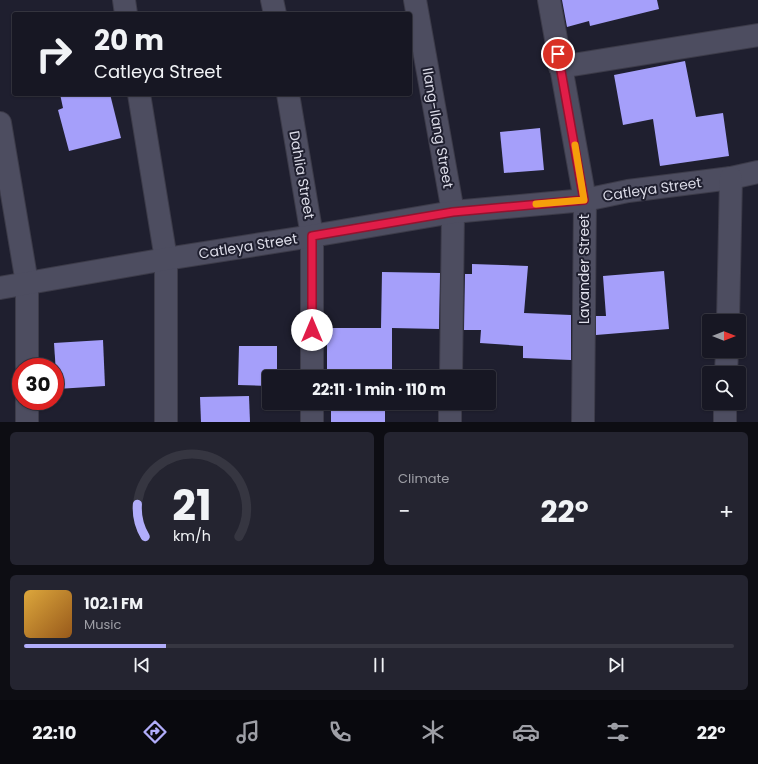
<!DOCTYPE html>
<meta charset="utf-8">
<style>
body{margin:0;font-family:Poppins,sans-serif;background:#242430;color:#f1f3f6;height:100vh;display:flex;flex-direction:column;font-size:15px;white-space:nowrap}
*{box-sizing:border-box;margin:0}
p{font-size:13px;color:#9e9fa6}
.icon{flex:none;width:22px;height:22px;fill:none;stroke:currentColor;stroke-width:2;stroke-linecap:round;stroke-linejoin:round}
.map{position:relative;height:422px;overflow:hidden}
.panel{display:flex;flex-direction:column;gap:10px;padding:10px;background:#0d0d13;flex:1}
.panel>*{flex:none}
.banner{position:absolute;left:12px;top:12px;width:400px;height:84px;border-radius:4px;box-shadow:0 1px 3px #0004,0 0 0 1px #363641;background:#171723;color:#f1f3f6;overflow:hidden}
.needle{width:26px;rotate:90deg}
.fabs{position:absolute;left:702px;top:314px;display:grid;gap:8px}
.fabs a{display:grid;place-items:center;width:44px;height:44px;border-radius:4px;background:#171723;box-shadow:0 1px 3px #0004,0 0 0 1px #363641;font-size:20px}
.speed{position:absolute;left:12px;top:358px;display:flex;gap:8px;font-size:20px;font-weight:700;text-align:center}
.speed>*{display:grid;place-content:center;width:52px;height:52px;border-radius:50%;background:#171723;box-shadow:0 1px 3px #0004,0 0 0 1px #363641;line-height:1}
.speed .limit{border:6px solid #d22;background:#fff;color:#111}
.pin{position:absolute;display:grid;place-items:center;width:34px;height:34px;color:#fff;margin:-17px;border:2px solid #fff;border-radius:50%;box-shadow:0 1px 4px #0007}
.me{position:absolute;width:44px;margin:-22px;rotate:0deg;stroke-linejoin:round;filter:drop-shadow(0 0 3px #0008)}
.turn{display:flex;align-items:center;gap:14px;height:84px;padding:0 16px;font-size:18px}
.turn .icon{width:52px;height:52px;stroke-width:2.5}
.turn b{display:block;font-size:28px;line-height:34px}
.big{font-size:30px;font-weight:700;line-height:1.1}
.panel .widget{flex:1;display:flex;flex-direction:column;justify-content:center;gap:6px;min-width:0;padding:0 14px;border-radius:6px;background:#242430}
.panel .dial{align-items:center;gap:0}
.dial svg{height:104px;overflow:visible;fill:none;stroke:#363641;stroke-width:7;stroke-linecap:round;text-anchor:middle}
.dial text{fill:#f1f3f6;stroke:none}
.song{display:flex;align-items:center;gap:12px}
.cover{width:48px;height:48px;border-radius:6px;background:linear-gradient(135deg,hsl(40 70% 55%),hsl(30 70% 35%))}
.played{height:4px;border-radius:2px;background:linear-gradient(90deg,#b1adfa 20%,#363641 20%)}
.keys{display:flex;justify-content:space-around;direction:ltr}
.heat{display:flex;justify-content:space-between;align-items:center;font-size:22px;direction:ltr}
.panel .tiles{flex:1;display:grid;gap:10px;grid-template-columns:1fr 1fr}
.widget:last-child{grid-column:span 2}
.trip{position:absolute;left:262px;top:370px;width:234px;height:40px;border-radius:4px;background:#171723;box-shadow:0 1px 3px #0004,0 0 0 1px #363641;font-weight:700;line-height:40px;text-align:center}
.tabs{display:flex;height:64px;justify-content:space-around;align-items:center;background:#09090e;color:#9e9fa6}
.tabs .icon{width:28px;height:28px}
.tabs .on{color:#b1adfa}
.tabs b{font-size:18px;color:#f1f3f6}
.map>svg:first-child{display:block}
</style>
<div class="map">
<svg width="758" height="422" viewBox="0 0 758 422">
<rect width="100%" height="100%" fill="#1f1f2f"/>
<!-- building -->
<g fill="#a59ffa">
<polygon points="562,0 657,0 659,9 590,26 589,21 567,27"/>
<polygon points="685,61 696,117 723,113 729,156 660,166 653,119 623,125 614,75"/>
<polygon points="60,94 110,94 121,138 69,151 58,110 63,108"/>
<polygon points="540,128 544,170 504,173 500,132"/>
<polygon points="472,264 528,266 524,313 571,315 571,360 523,358 523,346 480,343 481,330 464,330 465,274 472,274"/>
<polygon points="664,271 669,329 596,335 596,316 606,316 603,276"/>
<polygon points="382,272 440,273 439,329 392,328 392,377 327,377 327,328 381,328"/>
<polygon points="103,340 105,386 57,389 54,343"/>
<polygon points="239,346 277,346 277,377 269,377 269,386 238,385"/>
<polygon points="249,396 250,422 201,422 200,397"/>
<rect x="331" y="403" width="54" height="19"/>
</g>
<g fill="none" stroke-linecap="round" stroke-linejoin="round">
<!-- minor casing -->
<g stroke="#3c3b49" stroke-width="24">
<g id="minor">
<polyline points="124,0 126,14"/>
<polyline points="272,0 275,14"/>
<polyline points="415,0 453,212 451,377"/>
<polyline points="549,0 585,200 583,422"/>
<polyline points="560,67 758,35"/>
<polyline points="139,94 166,259 166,422"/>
<polyline points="288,94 312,236 312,377"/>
<polyline points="0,123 27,283 27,367"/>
<polyline points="0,288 166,259 312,236 453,212 585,200 628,191 731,178 758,172"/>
<polyline points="728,321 731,178"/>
<polyline points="726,373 727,351"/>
<polyline points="27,422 27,401"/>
<polyline points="312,422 312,403"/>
<polyline points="450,422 450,403"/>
<polyline points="725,422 725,403"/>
</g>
</g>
<!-- minor -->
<use href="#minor" stroke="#4d4d60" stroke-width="22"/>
</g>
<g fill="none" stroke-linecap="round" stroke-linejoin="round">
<!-- route casing -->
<g stroke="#92132f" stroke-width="10">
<polyline id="route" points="312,330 312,236 453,212 584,200 558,54"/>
</g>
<!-- route -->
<use href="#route" stroke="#e11d48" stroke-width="7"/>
<!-- slow -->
<polyline stroke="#f59e0b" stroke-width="7" points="536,204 584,200 575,145"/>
</g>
<g text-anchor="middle" stroke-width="4" stroke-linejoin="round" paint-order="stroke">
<!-- street labels -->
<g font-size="14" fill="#dddde9" stroke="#1f1f2f">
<text transform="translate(438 128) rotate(80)" y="5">Ilang-Ilang Street</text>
<text transform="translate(302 175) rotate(80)" y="5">Dahlia Street</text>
<text transform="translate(652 189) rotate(-8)" y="5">Catleya Street</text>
<text transform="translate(248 246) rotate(-9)" y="5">Catleya Street</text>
<text transform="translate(584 269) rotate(-90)" y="5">Lavander Street</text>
</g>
</g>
</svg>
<div class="fabs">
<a><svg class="needle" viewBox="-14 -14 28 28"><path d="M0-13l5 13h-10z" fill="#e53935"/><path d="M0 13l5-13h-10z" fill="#9e9fa6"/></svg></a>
<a><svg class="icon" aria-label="search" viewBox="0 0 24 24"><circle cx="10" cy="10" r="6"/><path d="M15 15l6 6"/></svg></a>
</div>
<div class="speed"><div class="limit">30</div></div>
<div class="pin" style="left:558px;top:54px;background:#d93025"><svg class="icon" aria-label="arrive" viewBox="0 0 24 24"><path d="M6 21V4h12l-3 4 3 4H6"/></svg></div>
<svg class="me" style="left:312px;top:330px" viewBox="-20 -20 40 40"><circle r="19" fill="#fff"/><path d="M0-13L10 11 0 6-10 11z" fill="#e11d48"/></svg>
<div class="trip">22:11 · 1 min · 110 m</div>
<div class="banner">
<div class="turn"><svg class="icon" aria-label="right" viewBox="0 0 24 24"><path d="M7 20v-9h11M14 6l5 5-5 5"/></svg><div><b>20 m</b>Catleya Street</div></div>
</div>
</div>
<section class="panel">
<div class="tiles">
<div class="widget dial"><svg viewBox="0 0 100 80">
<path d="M14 69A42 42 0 1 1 86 69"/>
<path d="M14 69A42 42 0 0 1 8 44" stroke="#b1adfa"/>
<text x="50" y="56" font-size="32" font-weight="700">21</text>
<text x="50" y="72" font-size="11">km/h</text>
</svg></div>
<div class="widget"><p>Climate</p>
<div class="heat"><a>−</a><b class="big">22°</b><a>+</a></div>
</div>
<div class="widget">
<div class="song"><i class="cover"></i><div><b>102.1 FM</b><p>Music</p></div></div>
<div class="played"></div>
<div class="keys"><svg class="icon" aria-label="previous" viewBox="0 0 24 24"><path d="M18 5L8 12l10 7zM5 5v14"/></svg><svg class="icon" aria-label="pause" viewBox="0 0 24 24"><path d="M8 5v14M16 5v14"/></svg><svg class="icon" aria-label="next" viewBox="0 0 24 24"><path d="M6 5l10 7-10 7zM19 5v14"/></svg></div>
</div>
</div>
</section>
<nav class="tabs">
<b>22:10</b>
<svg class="icon on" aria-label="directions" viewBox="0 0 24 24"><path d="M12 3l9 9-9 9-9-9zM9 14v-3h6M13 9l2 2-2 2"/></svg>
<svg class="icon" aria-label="music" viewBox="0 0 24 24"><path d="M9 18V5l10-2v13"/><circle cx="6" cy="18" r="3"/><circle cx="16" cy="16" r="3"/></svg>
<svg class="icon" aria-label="phone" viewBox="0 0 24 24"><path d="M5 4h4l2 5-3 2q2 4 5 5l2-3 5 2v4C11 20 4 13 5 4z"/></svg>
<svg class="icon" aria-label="climate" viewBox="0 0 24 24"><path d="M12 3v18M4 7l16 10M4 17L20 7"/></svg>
<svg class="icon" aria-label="car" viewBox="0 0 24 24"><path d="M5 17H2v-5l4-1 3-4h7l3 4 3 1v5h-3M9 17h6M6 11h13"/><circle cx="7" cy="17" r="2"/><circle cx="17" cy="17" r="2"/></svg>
<svg class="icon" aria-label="filters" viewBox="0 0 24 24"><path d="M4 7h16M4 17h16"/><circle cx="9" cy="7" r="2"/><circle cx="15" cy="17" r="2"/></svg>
<b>22°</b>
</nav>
